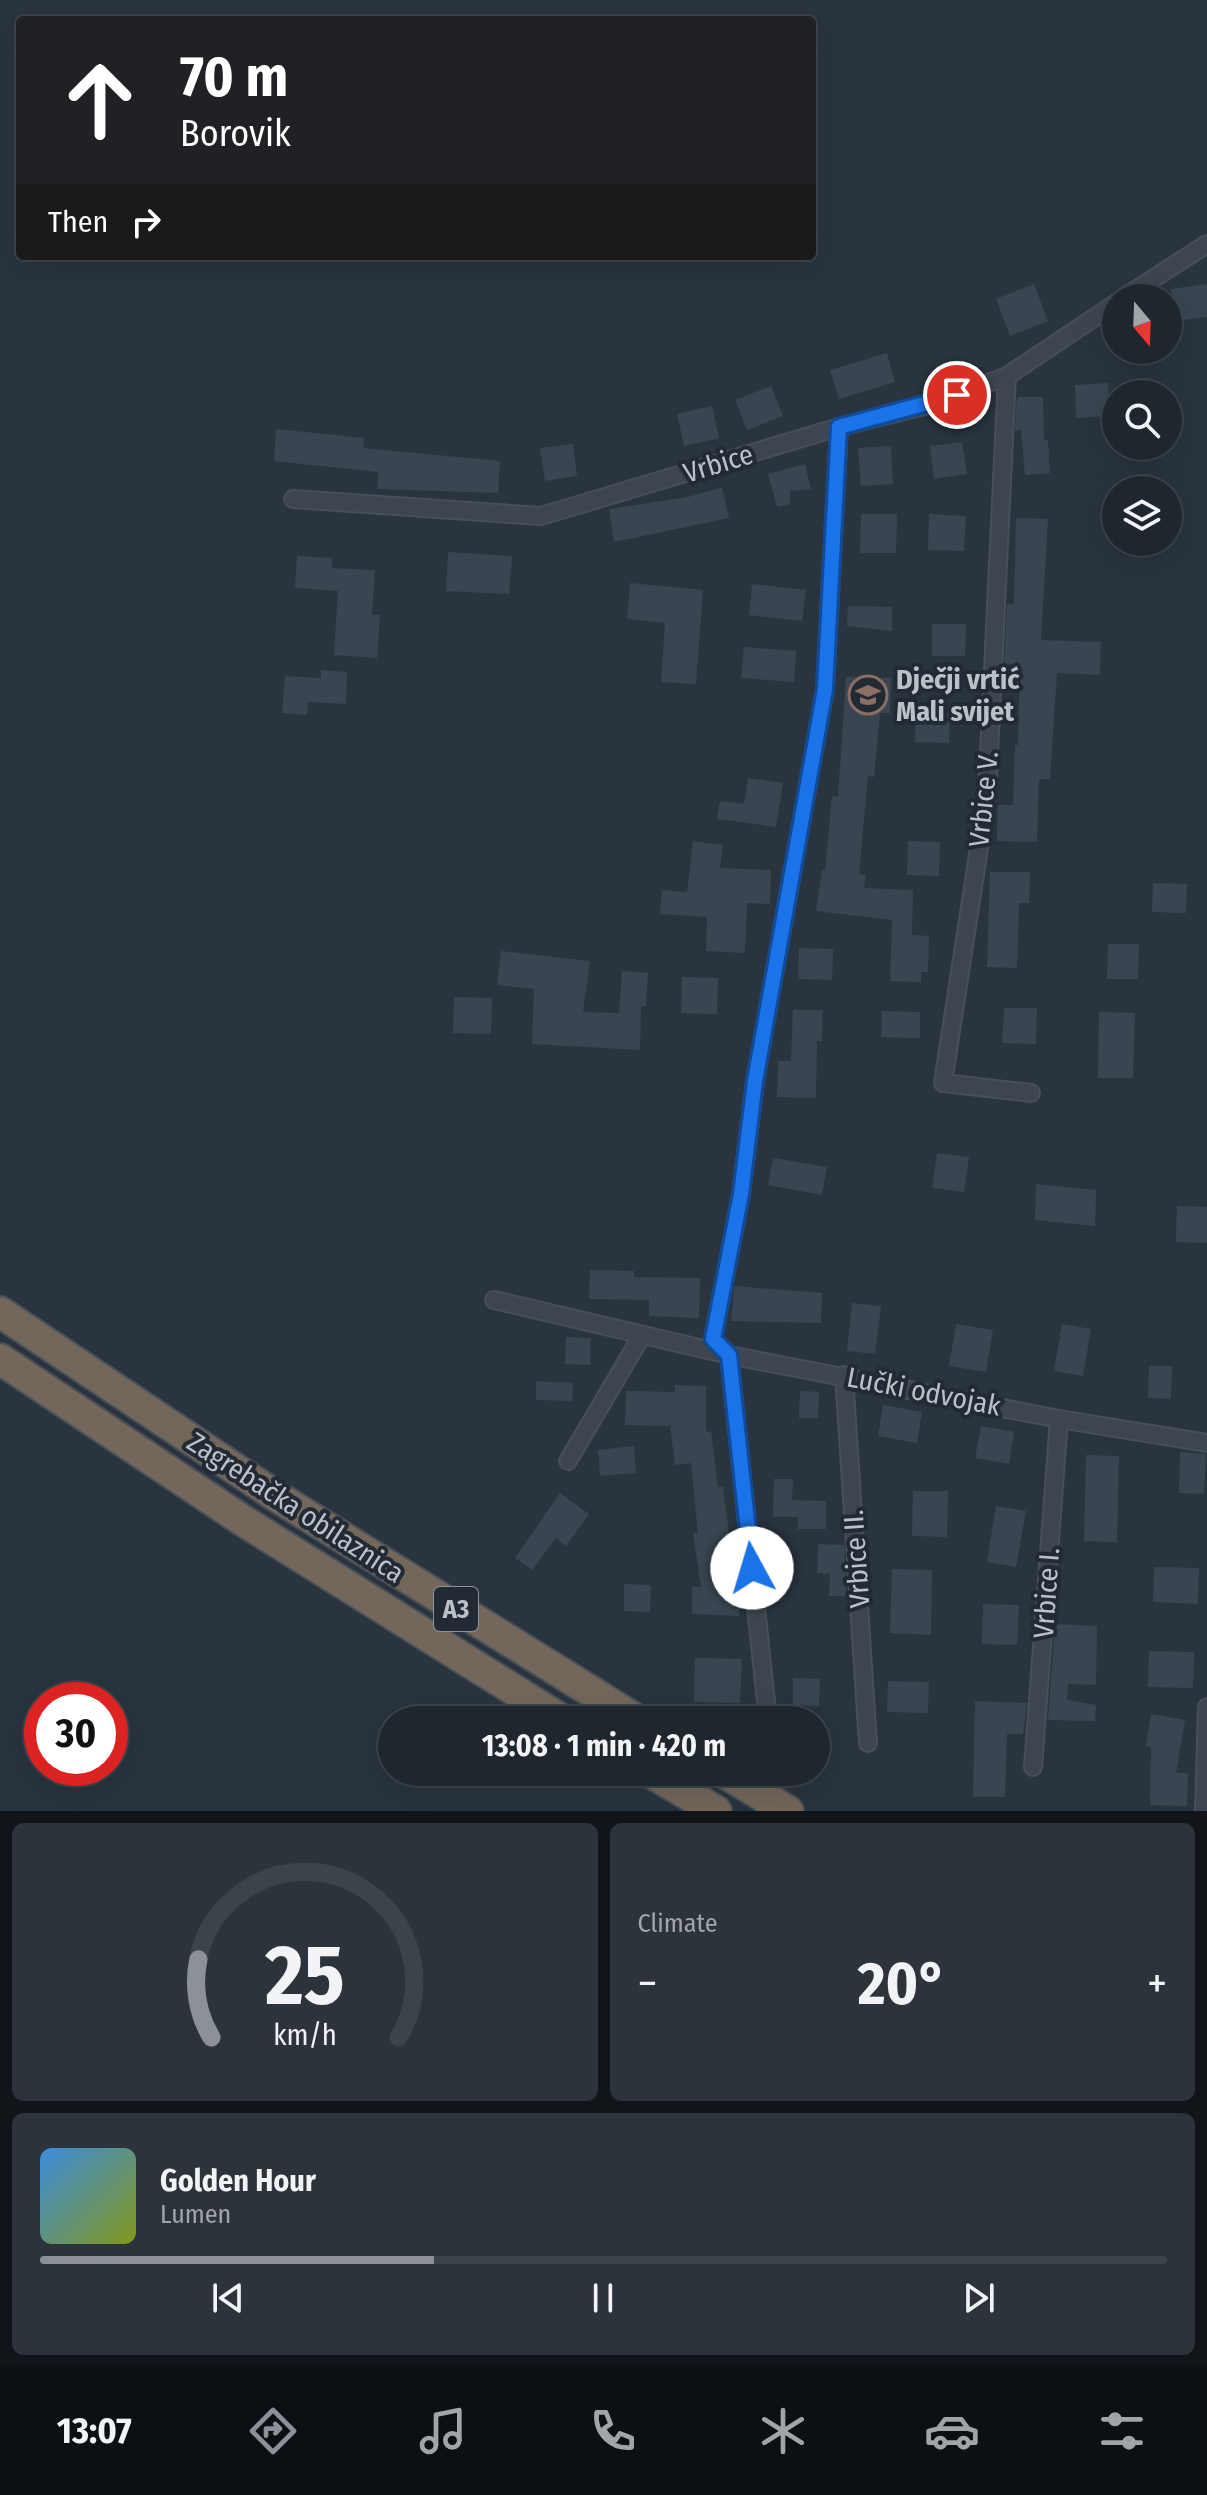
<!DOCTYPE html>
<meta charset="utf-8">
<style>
body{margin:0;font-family:"Fira Sans Condensed",sans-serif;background:#2c333a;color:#f1f3f6;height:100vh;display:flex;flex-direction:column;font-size:30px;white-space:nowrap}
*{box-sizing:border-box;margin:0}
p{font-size:26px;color:#a1a5aa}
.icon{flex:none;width:44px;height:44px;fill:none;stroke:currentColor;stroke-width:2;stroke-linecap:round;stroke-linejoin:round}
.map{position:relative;height:1811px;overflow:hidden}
.panel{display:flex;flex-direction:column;gap:12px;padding:12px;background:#111519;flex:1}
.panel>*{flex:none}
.banner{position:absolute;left:16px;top:16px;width:800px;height:244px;border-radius:8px;box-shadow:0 8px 32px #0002,0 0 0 2px #3c444a;background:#202124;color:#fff;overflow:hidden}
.needle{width:52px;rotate:161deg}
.tools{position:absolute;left:1102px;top:284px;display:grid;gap:16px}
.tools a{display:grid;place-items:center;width:80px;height:80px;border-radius:50%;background:#1f272e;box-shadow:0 8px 32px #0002,0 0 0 2px #3c444a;font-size:40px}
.speed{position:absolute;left:24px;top:1682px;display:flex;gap:16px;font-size:40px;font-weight:700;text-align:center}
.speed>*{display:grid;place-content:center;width:104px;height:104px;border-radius:50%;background:#1f272e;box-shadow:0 8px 32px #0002,0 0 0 2px #3c444a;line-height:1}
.speed .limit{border:12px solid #d22;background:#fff;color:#111}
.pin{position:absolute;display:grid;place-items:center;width:68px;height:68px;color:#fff;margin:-34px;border:4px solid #fff;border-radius:50%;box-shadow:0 2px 8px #0007}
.me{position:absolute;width:88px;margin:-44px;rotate:354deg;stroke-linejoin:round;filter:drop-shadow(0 0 6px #0008)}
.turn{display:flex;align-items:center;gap:28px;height:168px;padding:0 32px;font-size:36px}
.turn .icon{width:104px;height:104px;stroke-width:2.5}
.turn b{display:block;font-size:56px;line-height:68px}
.then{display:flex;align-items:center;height:76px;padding:0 32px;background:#0003;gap:16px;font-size:30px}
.big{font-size:60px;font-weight:700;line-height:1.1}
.panel .widget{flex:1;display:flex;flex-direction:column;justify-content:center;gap:12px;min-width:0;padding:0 28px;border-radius:12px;background:#2c333a}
.panel .dial{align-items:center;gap:0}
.dial svg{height:208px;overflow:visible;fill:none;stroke:#3c444a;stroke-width:7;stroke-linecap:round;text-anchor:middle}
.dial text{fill:#f1f3f6;stroke:none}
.song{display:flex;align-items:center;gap:24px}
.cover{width:96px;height:96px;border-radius:12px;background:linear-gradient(135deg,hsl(210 70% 55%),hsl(70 70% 35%))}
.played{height:8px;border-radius:4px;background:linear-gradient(90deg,#8c9099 35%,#3c444a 35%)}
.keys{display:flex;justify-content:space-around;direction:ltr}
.heat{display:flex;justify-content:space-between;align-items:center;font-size:44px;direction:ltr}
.panel .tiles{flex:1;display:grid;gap:12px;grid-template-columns:1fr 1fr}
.widget:last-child{grid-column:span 2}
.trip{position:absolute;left:378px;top:1706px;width:452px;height:80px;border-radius:40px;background:#1f272e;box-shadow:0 8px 32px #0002,0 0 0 2px #3c444a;font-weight:700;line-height:80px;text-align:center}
.tabs{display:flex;height:128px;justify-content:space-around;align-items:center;background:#0c1012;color:#a1a5aa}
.tabs .icon{width:56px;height:56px}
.tabs .selected{color:#8c9099}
.tabs b{font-size:36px;color:#f1f3f6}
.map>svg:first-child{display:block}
</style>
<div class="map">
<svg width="1207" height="1811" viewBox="0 0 1207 1811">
<rect width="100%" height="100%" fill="#29343e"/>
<!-- building -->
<g fill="#394652">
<polygon points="1034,284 1048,321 1010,336 996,299"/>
<polygon points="1207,284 1207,317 1175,321 1171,289"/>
<polygon points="887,353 895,382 839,399 830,370"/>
<polygon points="1108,383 1110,416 1076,418 1075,385"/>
<polygon points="771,386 783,416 747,430 735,400"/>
<polygon points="1017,397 1043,397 1044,440 1048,440 1050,473 1025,475 1021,430 1015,430"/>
<polygon points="712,406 719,438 684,446 677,414"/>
<polygon points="276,429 364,438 363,448 500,461 498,493 377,489 378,472 274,461"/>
<polygon points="962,442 967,474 934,479 930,446"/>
<polygon points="573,444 577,476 545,481 540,448"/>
<polygon points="891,446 893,484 861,486 858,448"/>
<polygon points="805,464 811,489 790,491 790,504 777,507 768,474"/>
<polygon points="722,487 729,518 614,542 609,509 688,497"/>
<polygon points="861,514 897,514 896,553 860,553"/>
<polygon points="929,514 966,516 964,551 928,550"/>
<polygon points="1016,518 1048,519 1041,640 1101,642 1100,675 1057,673 1050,779 1039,779 1037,842 997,841 998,805 1013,805 1015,745 1018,745 1020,665 1004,664 1007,604 1014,604"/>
<polygon points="448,552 512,556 509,594 446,591"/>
<polygon points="297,556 332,558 332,568 375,570 372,615 380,615 377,658 334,655 338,591 295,588"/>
<polygon points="630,583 703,590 696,684 661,682 665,623 627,619"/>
<polygon points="752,584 806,590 802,621 749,615"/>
<polygon points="848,606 892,607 892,631 847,626"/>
<polygon points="932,624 966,624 965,656 932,656"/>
<polygon points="744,647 796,651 794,682 741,678"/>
<polygon points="321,670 347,672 346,704 308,702 307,715 282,713 285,676 321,678"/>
<polygon points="846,677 891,678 890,713 880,713 874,777 868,776 859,874 866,875 864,888 913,890 912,935 929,936 928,972 921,972 921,982 890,981 892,920 816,911 822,869 825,870 832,796 838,797"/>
<polygon points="916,706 950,707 949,743 915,742"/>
<polygon points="748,778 783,783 776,827 717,819 720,801 744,804"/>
<polygon points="693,841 723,845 720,868 771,870 770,904 747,903 745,953 706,951 707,917 660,914 662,890 687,892"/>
<polygon points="908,841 940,842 939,876 907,875"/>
<polygon points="990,872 1030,872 1029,903 1019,903 1017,968 987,967"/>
<polygon points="1153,883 1187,884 1186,913 1152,912"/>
<polygon points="1108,944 1139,944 1138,979 1107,979"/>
<polygon points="799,948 833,949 832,980 798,979"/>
<polygon points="501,951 590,961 583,1012 619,1013 622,971 648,973 646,1006 641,1006 640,1050 532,1044 534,989 497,985"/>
<polygon points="682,977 718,978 717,1014 681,1013"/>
<polygon points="454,997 492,998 491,1034 453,1033"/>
<polygon points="1004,1008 1037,1008 1036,1044 1002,1043"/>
<polygon points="793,1010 823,1010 822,1041 817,1041 816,1098 777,1097 778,1061 791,1061"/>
<polygon points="882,1011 920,1012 920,1038 881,1037"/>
<polygon points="1099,1012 1135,1013 1133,1078 1098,1078"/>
<polygon points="937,1153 969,1157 964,1192 932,1188"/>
<polygon points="773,1158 827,1167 822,1195 768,1185"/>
<polygon points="1036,1184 1096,1190 1095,1226 1035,1220"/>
<polygon points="1177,1206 1207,1207 1207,1243 1176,1242"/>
<polygon points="590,1270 634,1271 634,1277 700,1278 699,1318 649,1316 649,1300 589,1299"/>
<polygon points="734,1286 822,1293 821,1323 731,1321"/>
<polygon points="852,1303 881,1306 875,1354 847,1351"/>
<polygon points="956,1324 993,1330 986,1372 949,1366"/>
<polygon points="1062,1324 1091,1329 1083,1376 1054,1371"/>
<polygon points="566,1337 591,1338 590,1365 565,1364"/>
<polygon points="1149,1366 1172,1366 1171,1399 1148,1398"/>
<polygon points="536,1381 573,1383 572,1401 536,1400"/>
<polygon points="675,1385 706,1386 706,1432 711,1431 718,1487 723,1487 736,1588 740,1588 739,1616 692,1614 692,1587 701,1587 693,1533 698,1533 691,1463 675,1465 670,1426 625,1425 626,1391 675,1392"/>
<polygon points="800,1391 819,1392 818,1418 799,1418"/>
<polygon points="883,1405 922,1412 917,1443 878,1436"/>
<polygon points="981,1426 1014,1432 1009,1464 975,1458"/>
<polygon points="634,1446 636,1473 600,1476 598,1450"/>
<polygon points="1180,1452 1206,1454 1204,1494 1179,1493"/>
<polygon points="1086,1455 1119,1456 1117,1542 1084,1541"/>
<polygon points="774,1479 793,1479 792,1500 826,1501 826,1529 798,1529 798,1517 773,1517"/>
<polygon points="913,1491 948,1491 947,1537 912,1536"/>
<polygon points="560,1493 589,1514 566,1546 556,1538 532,1570 515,1558"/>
<polygon points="996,1506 1026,1511 1016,1567 987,1562"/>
<polygon points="818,1544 844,1545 847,1596 829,1596 830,1574 817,1573"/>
<polygon points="1154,1567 1199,1568 1198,1604 1153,1602"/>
<polygon points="892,1569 932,1570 931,1635 890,1633"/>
<polygon points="624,1584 651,1585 650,1612 624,1611"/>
<polygon points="983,1604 1019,1605 1017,1645 982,1644"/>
<polygon points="1055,1624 1097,1626 1096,1685 1068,1684 1067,1700 1096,1705 1095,1721 1048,1720"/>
<polygon points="1149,1651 1194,1652 1193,1688 1148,1687"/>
<polygon points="695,1658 742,1659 740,1703 694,1702"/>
<polygon points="793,1678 820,1679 819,1706 793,1705"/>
<polygon points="888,1681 929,1682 928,1713 887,1712"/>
<polygon points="975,1701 1027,1703 1023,1734 1007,1734 1005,1797 973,1797"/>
<polygon points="1151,1714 1185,1720 1176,1773 1188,1773 1187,1806 1150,1805 1151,1747 1146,1746"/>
</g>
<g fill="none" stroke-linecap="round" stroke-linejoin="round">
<!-- street casing -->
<g stroke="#474f58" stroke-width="20">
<g id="street">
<polyline points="1123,298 1207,244"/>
<polyline points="1007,376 987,796 943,1083 1031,1093"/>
<polyline points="293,499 541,516 839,427 932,404 1007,376 1116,303"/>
<polyline points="494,1300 729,1355 1059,1419 1207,1443"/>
<polyline points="844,1375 868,1743"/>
<polyline points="568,1461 641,1337"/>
<polyline points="768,1720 729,1355 713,1339 741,1194 755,1081 825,689 839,427"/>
<polyline points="1033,1767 1059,1419"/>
<polyline points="1204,1811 1207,1707"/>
</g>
</g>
<!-- highway casing -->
<g stroke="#485159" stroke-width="34">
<g id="highway">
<polyline points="0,1312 276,1496 637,1720"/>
<polyline points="0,1359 242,1520 562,1720"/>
<polyline points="650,1772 716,1811"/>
<polyline points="723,1772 788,1811"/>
</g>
</g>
<!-- street -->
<use href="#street" stroke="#3d464f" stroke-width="16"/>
<!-- highway -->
<use href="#highway" stroke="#73675b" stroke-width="30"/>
</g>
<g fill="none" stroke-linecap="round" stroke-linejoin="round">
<!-- route casing -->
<g stroke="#114b97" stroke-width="20">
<polyline id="route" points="752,1568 729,1355 713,1339 741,1194 755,1081 825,689 839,427 957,395"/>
</g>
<!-- route -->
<use href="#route" stroke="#1a73e8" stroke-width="14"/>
</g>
<!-- icons -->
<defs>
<g id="school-ring" transform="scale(2)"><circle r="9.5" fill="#222b34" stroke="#8d6e63" stroke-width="1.5"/><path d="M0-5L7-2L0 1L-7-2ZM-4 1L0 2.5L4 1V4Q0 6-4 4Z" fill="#8d6e63"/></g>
</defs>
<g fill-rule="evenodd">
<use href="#school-ring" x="868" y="695"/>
</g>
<g text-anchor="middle" stroke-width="8" stroke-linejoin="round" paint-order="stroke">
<!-- shield labels -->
<rect fill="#222b34" stroke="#8c949c" stroke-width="2" x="434" y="1587" width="44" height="44" rx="6"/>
<g font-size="26" font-weight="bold" fill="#bac1c9">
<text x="456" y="1618">A3</text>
</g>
<!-- street labels -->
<g font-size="28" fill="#bac1c9" stroke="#222b34">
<text transform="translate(718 463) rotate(-17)" y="10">Vrbice</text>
<text transform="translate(983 799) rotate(-84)" y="10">Vrbice V.</text>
<text transform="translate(924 1391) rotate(11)" y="10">Lučki odvojak</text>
<text transform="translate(296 1507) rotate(33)" y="10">Zagrebačka obilaznica</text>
<text transform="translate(856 1559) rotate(-94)" y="10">Vrbice II.</text>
<text transform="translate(1046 1593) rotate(-86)" y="10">Vrbice I.</text>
</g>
<!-- poi labels -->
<g font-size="28" font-weight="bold" fill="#bac1c9" stroke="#222b34" text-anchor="start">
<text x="896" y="689">Dječji vrtić<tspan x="896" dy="32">Mali svijet</tspan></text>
</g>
</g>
</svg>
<div class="tools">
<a><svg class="needle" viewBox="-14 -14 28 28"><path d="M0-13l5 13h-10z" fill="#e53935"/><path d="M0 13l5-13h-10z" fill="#a1a5aa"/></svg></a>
<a><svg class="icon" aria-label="search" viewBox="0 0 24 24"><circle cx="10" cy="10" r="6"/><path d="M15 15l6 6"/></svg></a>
<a><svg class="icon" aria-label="layers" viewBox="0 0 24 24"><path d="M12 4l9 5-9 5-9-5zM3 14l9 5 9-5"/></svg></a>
</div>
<div class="speed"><div class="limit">30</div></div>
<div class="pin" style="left:957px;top:395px;background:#d93025"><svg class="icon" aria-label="arrive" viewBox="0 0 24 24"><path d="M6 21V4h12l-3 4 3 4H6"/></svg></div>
<svg class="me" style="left:752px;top:1568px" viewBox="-20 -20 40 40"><circle r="19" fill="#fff"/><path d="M0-13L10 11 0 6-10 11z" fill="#1a73e8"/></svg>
<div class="trip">13:08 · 1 min · 420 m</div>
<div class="banner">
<div class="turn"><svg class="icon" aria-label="ahead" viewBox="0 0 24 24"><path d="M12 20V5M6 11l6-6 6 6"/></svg><div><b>70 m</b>Borovik</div></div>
<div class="then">Then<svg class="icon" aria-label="right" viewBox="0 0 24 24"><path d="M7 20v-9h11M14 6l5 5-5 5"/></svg></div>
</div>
</div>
<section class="panel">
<div class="tiles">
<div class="widget dial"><svg viewBox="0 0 100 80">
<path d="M14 69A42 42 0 1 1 86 69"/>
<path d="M14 69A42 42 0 0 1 9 39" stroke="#8c9099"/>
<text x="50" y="56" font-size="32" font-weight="700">25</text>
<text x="50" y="72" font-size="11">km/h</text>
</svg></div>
<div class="widget"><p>Climate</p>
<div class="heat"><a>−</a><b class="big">20°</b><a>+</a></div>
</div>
<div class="widget">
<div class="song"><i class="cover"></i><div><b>Golden Hour</b><p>Lumen</p></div></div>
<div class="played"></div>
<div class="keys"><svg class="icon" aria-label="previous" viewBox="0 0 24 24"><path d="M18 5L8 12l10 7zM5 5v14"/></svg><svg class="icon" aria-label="pause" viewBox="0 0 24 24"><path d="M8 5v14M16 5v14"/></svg><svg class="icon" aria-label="next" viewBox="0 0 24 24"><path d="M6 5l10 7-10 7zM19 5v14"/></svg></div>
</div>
</div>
</section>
<nav class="tabs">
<b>13:07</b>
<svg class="icon selected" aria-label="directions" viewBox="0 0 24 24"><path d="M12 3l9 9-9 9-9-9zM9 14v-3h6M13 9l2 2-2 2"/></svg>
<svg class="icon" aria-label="music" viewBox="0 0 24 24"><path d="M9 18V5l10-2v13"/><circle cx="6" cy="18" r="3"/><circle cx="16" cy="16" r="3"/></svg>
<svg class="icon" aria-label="phone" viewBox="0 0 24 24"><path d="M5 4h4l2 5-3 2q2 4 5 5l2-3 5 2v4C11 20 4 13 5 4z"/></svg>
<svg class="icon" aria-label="climate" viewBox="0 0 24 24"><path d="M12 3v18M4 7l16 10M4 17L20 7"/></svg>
<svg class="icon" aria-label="car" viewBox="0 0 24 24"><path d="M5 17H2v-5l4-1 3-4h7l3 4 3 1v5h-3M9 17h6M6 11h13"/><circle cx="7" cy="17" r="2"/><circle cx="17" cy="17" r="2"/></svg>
<svg class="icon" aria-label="filters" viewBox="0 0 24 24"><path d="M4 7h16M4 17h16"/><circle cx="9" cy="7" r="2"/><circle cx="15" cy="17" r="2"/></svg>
</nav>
